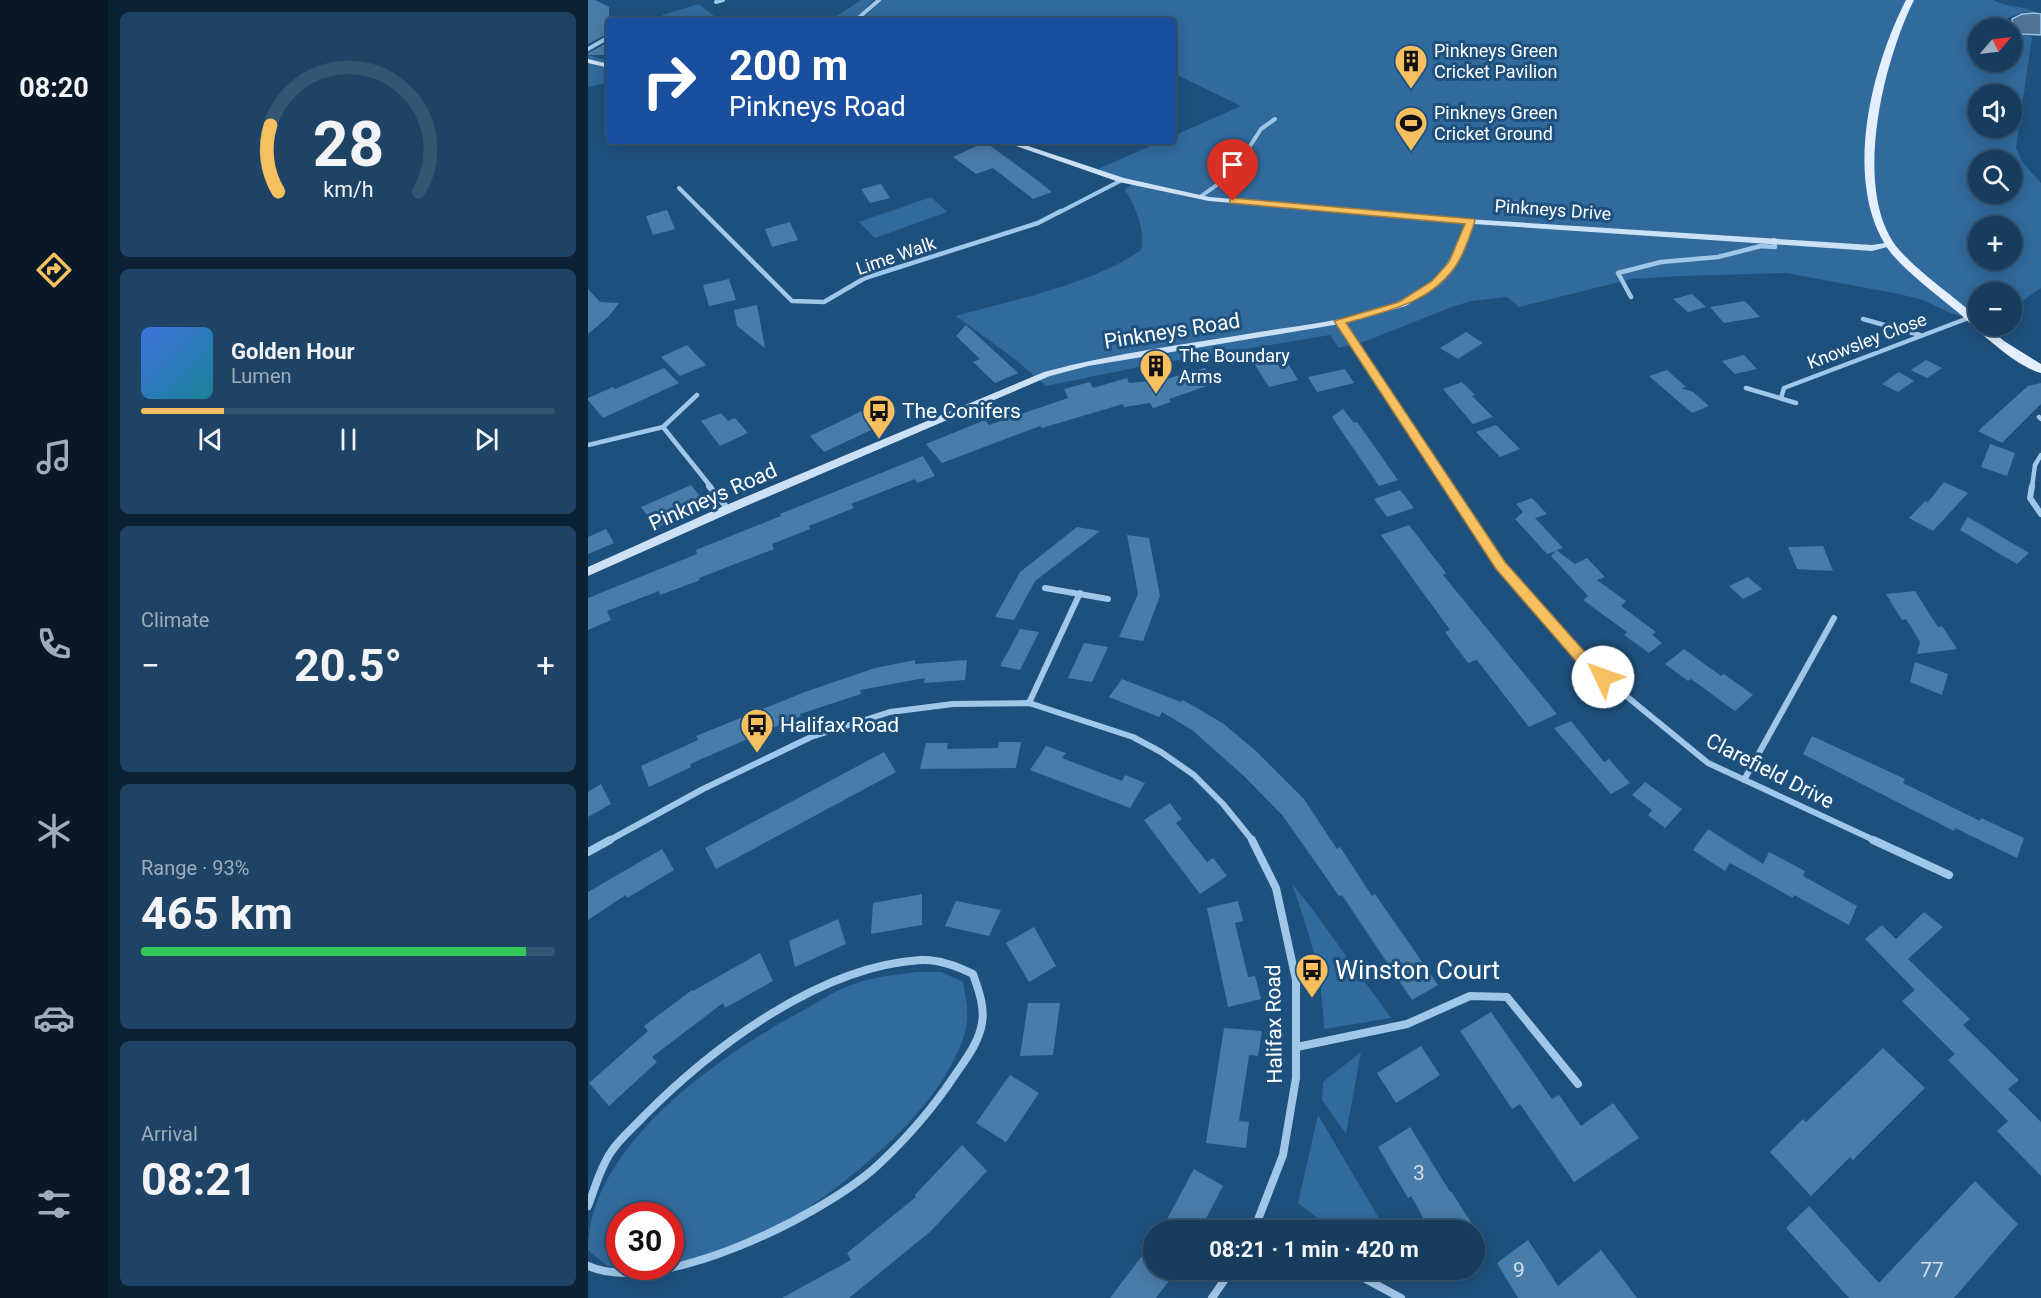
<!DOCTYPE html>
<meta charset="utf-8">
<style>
body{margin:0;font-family:Roboto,sans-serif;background:#1f4364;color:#f1f3f6;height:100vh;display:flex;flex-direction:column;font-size:22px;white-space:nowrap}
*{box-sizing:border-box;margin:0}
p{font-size:20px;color:#9eadbc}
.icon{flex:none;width:33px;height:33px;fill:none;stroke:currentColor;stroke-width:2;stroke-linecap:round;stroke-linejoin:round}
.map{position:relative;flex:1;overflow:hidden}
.sheet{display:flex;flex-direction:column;gap:12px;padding:12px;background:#0c2134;width:480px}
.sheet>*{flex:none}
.banner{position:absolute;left:18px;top:18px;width:570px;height:126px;border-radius:6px;box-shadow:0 3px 15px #0003,0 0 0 2px #355673;background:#1a4fa0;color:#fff;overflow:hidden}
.needle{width:39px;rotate:62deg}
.buttons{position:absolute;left:1380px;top:18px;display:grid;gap:12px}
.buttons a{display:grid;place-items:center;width:54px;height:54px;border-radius:50%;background:#163c5e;box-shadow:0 3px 15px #0003,0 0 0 2px #355673;font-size:30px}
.speed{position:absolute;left:18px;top:1202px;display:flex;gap:12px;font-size:30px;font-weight:700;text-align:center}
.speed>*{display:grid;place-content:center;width:78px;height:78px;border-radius:50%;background:#163c5e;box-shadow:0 3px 15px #0003,0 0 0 2px #355673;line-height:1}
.speed .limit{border:9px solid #d22;background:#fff;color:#111}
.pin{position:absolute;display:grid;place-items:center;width:51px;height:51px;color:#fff;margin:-62px -26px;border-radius:50% 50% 50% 0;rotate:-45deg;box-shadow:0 0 6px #0007}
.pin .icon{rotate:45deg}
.me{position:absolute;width:66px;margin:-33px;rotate:312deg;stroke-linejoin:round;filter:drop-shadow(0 0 4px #0008)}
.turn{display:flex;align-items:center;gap:21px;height:126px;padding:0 24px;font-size:27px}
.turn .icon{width:78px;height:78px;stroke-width:2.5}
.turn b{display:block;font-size:42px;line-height:51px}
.big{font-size:45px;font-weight:700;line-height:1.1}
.sheet .tile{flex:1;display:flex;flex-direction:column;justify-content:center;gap:9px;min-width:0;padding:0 21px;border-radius:9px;background:#1f4364}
.sheet .dial{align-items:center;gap:0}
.dial svg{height:156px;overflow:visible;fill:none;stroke:#355673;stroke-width:7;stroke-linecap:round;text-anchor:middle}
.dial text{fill:#f1f3f6;stroke:none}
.song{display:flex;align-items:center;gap:18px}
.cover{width:72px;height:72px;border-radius:9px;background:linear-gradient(135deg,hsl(220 70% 55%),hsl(190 70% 35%))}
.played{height:6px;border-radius:3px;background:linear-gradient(90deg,#f6bf60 20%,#355673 20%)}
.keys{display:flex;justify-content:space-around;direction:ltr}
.heat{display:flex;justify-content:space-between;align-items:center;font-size:33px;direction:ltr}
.charge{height:9px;border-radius:4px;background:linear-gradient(90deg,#34c759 93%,#355673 0)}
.trip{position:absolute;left:555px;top:1220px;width:342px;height:60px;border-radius:30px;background:#163c5e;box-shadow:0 3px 15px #0003,0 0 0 2px #355673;font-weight:700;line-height:60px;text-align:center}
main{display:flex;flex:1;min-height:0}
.tabs{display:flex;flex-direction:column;width:108px;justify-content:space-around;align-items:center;background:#091826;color:#9eadbc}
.tabs .icon{width:42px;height:42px}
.tabs .selected{color:#f6bf60}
.tabs b{font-size:27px;color:#f1f3f6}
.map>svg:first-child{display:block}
</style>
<main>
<nav class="tabs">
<b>08:20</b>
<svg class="icon selected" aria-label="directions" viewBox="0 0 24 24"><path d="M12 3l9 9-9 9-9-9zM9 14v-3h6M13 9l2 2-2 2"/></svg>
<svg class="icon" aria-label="music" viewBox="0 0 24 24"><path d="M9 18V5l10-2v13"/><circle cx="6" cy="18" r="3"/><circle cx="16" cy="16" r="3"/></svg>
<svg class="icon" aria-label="phone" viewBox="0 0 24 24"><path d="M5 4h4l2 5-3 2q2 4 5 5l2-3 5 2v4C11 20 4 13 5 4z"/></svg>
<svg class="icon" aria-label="climate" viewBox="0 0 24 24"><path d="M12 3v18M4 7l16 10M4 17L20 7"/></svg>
<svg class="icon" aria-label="car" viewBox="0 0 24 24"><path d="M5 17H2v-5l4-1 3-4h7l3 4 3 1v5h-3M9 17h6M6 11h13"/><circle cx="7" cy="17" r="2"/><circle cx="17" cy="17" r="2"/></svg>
<svg class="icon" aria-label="filters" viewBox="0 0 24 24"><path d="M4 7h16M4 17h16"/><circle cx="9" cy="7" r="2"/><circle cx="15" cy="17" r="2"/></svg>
</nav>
<section class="sheet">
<div class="tile dial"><svg viewBox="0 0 100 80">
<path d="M14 69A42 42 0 1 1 86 69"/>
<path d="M14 69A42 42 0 0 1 10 35" stroke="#f6bf60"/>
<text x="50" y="56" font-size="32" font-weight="700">28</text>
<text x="50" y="72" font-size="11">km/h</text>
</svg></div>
<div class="tile">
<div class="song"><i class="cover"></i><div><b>Golden Hour</b><p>Lumen</p></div></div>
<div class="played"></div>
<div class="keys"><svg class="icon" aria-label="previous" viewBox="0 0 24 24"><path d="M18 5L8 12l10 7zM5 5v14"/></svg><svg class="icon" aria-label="pause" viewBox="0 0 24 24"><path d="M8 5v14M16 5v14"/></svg><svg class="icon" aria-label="next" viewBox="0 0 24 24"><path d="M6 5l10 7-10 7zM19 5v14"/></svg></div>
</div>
<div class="tile"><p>Climate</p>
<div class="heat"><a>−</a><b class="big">20.5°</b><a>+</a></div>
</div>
<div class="tile"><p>Range · 93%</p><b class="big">465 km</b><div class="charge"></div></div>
<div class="tile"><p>Arrival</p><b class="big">08:21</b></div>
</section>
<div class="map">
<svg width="1453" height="1298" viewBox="0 0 1453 1298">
<rect width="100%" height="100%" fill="#1e507d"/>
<!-- green -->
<g fill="#316a9c" fill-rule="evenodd">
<polygon points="273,0 286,0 265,21 241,21"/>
<path d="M293,0H1405C1419,8 1433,5 1447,12H1435L1420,18L1417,23L1420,28H1390V62H1424V31L1444,37L1428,148L1435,163L1453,183V288L1424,308V292H1390V321L1362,313L1335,300L1311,294L1198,273L1093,276L1043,279L931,307L919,297L883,301L864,307L778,341L751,348L742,335L566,364L458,386L428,360L368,316C425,300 505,284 553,250C558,230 547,206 537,190L546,183L510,169L574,141H585V136L653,106L585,73V21H273ZM1390,94H1424V128H1390ZM1390,160H1424V194H1390ZM1390,226H1424V260H1390Z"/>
<polygon points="111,4 131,20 82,21 74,15"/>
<polygon points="0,55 21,61 21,83 0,87"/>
<polygon points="343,197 359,212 287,238 271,222"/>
<path d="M704,884L722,906L803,1018L736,1029C734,972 723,938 704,884Z"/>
<path d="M329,972H353L375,982C378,998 382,1016 377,1032C356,1108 256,1188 190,1227C157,1246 119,1255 82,1266V1215H32V1266H82L54,1271L19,1266L0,1250C0,1146 132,1055 214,1011C227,1004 240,995 253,989C277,978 303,975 329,972Z"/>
<polygon points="773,1052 758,1134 734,1100 735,1082"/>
<polygon points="730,1115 795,1225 792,1230 745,1230 710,1203"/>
</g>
<!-- water -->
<polygon fill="#517597" stroke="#94c3e9" stroke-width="1.5" points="1446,13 1453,14 1453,35 1434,34 1425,27 1424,19 1434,14"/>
<!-- building -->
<g fill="#4a7ca9">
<polygon points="0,0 7,0 21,7 21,33 0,44"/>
<polygon points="21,42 21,55 0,55 0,53"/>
<polygon points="397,142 441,174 464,192 445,199 405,168 388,174 365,157"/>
<polygon points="293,184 302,198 282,203 273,189"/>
<polygon points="924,200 946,201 945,218 923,217"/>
<polygon points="79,210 87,229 65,235 58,216"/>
<polygon points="202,222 210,240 184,247 177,229"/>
<polygon points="141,279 148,300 121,306 115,285"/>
<polygon points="0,289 12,302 31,303 21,316 0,334"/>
<polygon points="1104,294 1118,307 1100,312 1085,299"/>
<polygon points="1157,301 1172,317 1136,323 1122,307"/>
<polygon points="169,305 177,348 149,326 146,310"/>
<polygon points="378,325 430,373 407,383 385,362 392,359 368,336"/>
<polygon points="878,332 895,343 870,359 852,348"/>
<polygon points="99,345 118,365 92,376 73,357"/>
<polygon points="695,355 710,380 681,387 666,363"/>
<polygon points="1156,355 1169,369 1147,374 1134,361"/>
<polygon points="1338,360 1354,368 1339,378 1323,370"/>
<polygon points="76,368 91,383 15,418 0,400 0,398 25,387 27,389"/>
<polygon points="617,368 628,383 581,399 583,402 565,408 562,403 536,407 535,404 454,428 452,426 354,463 338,444 397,420 401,425 480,398 476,389 502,382 505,388 539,378 541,383 575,380"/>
<polygon points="757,369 766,383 729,392 720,377"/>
<polygon points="1079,370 1098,387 1093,388 1105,392 1121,406 1104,413 1061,376"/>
<polygon points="1311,372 1326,381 1310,392 1294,384"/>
<polygon points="874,382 887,395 884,396 905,417 885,424 855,389"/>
<polygon points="1453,383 1453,404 1414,443 1390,431 1440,386"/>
<polygon points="282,407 298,423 236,452 222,436"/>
<polygon points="755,409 766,423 769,422 810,480 791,486 744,417"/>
<polygon points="133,413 140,421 147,418 160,433 132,446 113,421"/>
<polygon points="908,425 932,449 912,457 888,432"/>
<polygon points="1402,444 1427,453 1419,476 1393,467"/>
<polygon points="335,456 347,476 329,483 327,479 263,504 266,508 221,526 222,529 184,544 186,549 111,578 112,580 72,595 71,591 19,611 23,620 0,630 0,598 109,554 108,550 193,516 192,514"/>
<polygon points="1356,482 1380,493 1345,531 1321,518 1337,501 1340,502"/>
<polygon points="103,485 117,502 69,528 53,507"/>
<polygon points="812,490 826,508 799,517 786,499"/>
<polygon points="944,498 959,514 947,518 975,548 968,550 987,564 999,558 1017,577 1009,580 1038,601 1033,606 1068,632 1064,635 1074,643 1061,653 1036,635 1039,632 995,600 1000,596 963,556 968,551 959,554 927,519 935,512 928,504"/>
<polygon points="1380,517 1441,553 1429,564 1372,530"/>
<polygon points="821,525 858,573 855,575 969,714 941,727 889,660 880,663 857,632 862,630 793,535"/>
<polygon points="489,527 512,531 447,581 426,620 407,617 432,572"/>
<polygon points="18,529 26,543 0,554 0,537"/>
<polygon points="539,535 561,538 572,596 555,641 531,637 550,594"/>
<polygon points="1235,546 1245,571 1209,569 1200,547"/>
<polygon points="1160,577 1174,589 1155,599 1141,586"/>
<polygon points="1327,591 1350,627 1354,626 1369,649 1329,654 1332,642 1318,619 1314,620 1298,594"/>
<polygon points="432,629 451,632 432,670 412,666"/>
<polygon points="496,643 520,647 504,682 480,678"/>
<polygon points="1096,649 1133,676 1136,674 1165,695 1147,711 1103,679 1100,681 1077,664"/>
<polygon points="327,660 327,664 379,660 377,680 336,683 337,678 272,690 273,694 212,714 213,716 102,764 103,767 61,787 53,766 110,740 108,736 217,692 287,668"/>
<polygon points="1327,662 1360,674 1354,695 1322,682"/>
<polygon points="534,679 593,702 595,700 636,724 669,752 716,799 749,849 752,847 784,896 787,894 850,985 824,1000 754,895 751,896 695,816 656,776 604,730 574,712 571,717 521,697"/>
<polygon points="983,721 1016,762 1021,759 1042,783 1023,794 966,728"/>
<polygon points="1224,736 1317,779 1315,783 1392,821 1393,818 1436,838 1429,858 1367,828 1366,831 1215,754"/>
<polygon points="411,742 433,742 428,768 332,769 338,743 360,743 359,749 410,748"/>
<polygon points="458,746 478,753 474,758 534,781 537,775 557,783 542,808 442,770"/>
<polygon points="296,752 308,772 128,869 117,848"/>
<polygon points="1057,782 1094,809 1077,828 1060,815 1064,810 1044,795"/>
<polygon points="13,784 23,804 0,817 0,792"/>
<polygon points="582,803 594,819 588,823 619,862 625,858 639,876 612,894 556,820"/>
<polygon points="1120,829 1175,864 1181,852 1217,871 1215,876 1269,906 1261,925 1206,895 1205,898 1142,863 1137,871 1105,850"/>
<polygon points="74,849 86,870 39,898 38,895 0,920 0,892"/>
<polygon points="334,894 334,925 283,934 285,903"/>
<polygon points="368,901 413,910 401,936 357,926"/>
<polygon points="650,901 655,921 647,923 660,977 667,976 673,999 640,1007 619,908"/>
<polygon points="1336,912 1355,927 1320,959 1382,1019 1375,1025 1431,1080 1420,1089 1453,1122 1453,1176 1409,1131 1420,1121 1360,1060 1367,1054 1314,1001 1327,990 1277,939 1294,925 1308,939"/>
<polygon points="250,919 258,944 207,967 201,941"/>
<polygon points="446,927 468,966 441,982 418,943"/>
<polygon points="172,953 185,981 137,1008 135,1003 64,1057 69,1062 21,1106 1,1083 60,1031 56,1026 104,990 105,991"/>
<polygon points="440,1003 472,1003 465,1055 432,1056"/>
<polygon points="903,1012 964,1099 971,1095 993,1126 1025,1103 1051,1138 986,1182 932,1104 924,1109 872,1031"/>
<polygon points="636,1028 674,1031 670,1056 661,1055 651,1121 661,1122 658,1148 618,1143"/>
<polygon points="833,1046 852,1075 808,1103 789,1073"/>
<polygon points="1295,1048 1337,1088 1265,1160 1262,1157 1223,1196 1182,1152 1215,1119 1218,1122"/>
<polygon points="422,1075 451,1093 418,1142 388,1123"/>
<polygon points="822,1127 862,1192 863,1191 888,1230 842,1230 823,1196 820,1198 790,1147"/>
<polygon points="374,1145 399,1171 343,1231 261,1298 194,1298 263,1260 259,1253 328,1197 327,1195"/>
<polygon points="606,1169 635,1186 612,1230 593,1230 578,1221"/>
<polygon points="1387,1181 1430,1224 1366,1298 1261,1298 1198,1228 1221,1206 1291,1283"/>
<polygon points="566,1240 566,1269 590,1269 568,1298 522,1298"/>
<polygon points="940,1240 970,1286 1013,1250 1049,1298 930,1298 909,1263"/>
</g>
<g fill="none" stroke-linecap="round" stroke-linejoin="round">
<!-- street-far3 -->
<g stroke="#a1c7e8" stroke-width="4">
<polyline points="128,2 135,0"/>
<polyline points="267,21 291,0"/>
<polyline points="0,49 21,37"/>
<polyline points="91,188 116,213"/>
<polyline points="612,197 651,169 655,157 673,129 687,119"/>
<polyline points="470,213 534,180"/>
</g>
<!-- street-far2 -->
<g stroke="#a1c7e8" stroke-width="4.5">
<polyline points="114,211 204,301 236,302 277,278 450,223 473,211"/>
<polyline points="1043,297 1030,273 1073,262 1130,257 1173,246 1187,247 1186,240"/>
<polyline points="1275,319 1332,335"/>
<polyline points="752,321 862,487"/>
<polyline points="1158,388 1208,403"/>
<polyline points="1193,398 1196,388 1383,317"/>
<polyline points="1451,417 1453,419"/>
<polyline points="75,427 123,487"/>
<polyline points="0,445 75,427 109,395"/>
<polyline points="1444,487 1447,465 1453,455"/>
</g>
<!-- street-far1 -->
<g stroke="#a1c7e8" stroke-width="6">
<polyline points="121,486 140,509"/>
<polyline points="861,486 913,565 998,663 1120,763 1288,841"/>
<polyline points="1444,486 1442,498 1453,514"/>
<polyline points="457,588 520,599"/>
<polyline points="441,703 492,593"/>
<polyline points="1156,780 1246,618"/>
<polyline points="20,841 115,789 223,737 302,712 365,704 441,703 545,737 573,752 606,775 635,804 665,841"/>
</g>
<!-- street -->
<g stroke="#a1c7e8" stroke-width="8">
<polyline points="664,840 688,888 708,980 708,1078 695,1155 666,1230"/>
<polyline points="1285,840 1361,875"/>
<polyline points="0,852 22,840"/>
<polyline points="709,1047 819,1024 882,996 919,997 990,1084"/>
<path d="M0,1206C7,1188 12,1168 23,1152C32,1138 46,1127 57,1115C126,1046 232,966 333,960C351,959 369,966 385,974C390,989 397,1006 394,1023C391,1042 378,1059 367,1075C345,1108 319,1138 290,1165C237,1214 71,1298 0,1266"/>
<polyline points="671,1222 686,1230"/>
<polyline points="759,1269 813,1298"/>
<polyline points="624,1298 644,1269"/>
</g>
<!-- secondary -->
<g fill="#cce1f6" fill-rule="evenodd">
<polygon points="0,59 21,64 21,68 0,63"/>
<path d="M414,141H425L536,178L621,197L879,219L1284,245L1303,242L1307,245L1284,251L886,224L868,265L850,285L818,306L752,324L500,366L462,376L144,512L0,576V567L136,506L456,372C526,353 599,344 671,332C726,323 799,318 843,281C862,266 869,244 878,223L621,201L531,182Z"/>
</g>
<!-- primary -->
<path fill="#e3effd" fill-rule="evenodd" d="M1318,0H1326C1296,60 1264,187 1308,246C1327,270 1367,297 1390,318V326H1398L1416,341L1453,364V373C1427,366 1392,332 1372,314C1352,297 1311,267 1298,246C1255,178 1284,66 1318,0Z"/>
</g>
<!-- route -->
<path fill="#f6bf60" stroke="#a07c3e" stroke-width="1.5" d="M645,198L886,219L887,221C882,235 877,252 869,264C844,303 799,311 758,323L917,562L1003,659L1022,677L1020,681H1010L993,667L908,569L746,321L811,302L844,281L861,262L877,224L642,203V199Z"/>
<!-- icons -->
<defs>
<g id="building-pin" transform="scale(1.725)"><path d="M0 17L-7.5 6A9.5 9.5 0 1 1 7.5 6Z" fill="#f6bf60" stroke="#1e507d"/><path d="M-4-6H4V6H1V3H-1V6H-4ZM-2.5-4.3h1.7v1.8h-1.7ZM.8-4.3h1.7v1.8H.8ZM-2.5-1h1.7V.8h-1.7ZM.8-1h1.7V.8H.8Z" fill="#111"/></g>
<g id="stadium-pin" transform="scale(1.725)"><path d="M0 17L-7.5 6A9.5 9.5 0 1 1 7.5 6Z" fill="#f6bf60" stroke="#1e507d"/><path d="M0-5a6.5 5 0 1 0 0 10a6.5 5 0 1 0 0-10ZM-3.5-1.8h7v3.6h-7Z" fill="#111"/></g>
<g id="bus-pin" transform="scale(1.725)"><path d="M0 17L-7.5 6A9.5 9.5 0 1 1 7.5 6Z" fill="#f6bf60" stroke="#1e507d"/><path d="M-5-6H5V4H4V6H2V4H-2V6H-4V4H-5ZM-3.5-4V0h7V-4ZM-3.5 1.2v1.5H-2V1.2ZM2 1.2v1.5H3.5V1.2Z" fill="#111"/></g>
</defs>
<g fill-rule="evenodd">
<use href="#building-pin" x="823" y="61"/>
<use href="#stadium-pin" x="823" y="123"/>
<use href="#building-pin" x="568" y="366"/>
<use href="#bus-pin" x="291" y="411"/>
<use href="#bus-pin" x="169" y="725"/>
<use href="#bus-pin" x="724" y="970"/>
</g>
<g text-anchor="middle" stroke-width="6" stroke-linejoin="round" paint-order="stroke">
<!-- far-poi labels -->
<g font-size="18" fill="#fff" stroke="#1e507d" text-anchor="start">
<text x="846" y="57">Pinkneys Green<tspan x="846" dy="21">Cricket Pavilion</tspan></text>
<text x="846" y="119">Pinkneys Green<tspan x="846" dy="21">Cricket Ground</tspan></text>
<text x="591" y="362">The Boundary<tspan x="591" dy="21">Arms</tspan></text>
</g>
<!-- far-street labels -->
<g font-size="18" fill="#fff" stroke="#1e507d">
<text transform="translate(965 210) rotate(4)" y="6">Pinkneys Drive</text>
<text transform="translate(308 256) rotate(-19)" y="6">Lime Walk</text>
<text transform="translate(1279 341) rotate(-21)" y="6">Knowsley Close</text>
</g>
<!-- street labels -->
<g font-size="21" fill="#fff" stroke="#1e507d">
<text transform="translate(584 331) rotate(-9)" y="7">Pinkneys Road</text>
<text transform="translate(125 497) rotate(-24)" y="7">Pinkneys Road</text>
<text transform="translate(1182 771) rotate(27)" y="7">Clarefield Drive</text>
<text transform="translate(686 1024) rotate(-91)" y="7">Halifax Road</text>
</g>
<!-- poi labels -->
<g font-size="21" fill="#fff" stroke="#1e507d" text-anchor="start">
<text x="314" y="418">The Conifers</text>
<text x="192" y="732">Halifax Road</text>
</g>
<!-- near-number labels -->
<g font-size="21" fill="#d2deea">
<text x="831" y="1180">3</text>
<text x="931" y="1277">9</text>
<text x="1344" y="1277">77</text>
</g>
<!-- near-poi labels -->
<g font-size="26" fill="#fff" stroke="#1e507d" text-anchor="start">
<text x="747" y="979">Winston Court</text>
</g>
</g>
</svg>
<div class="buttons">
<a><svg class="needle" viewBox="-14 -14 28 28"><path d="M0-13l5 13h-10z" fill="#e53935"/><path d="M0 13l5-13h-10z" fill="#9eadbc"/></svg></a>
<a><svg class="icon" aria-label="sound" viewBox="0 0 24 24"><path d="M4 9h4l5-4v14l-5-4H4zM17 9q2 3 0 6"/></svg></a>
<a><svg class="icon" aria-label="search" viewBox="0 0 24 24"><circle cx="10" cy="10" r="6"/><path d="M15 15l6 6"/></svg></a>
<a>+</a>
<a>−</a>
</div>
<div class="speed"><div class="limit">30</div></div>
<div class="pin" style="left:645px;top:201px;background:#d93025"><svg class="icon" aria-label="arrive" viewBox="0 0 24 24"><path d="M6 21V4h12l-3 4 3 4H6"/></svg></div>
<svg class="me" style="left:1015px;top:677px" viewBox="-20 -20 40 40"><circle r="19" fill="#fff"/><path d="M0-13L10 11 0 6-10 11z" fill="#f6bf60"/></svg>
<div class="trip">08:21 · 1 min · 420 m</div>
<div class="banner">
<div class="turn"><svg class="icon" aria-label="right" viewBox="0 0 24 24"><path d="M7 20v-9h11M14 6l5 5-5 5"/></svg><div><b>200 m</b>Pinkneys Road</div></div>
</div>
</div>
</main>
